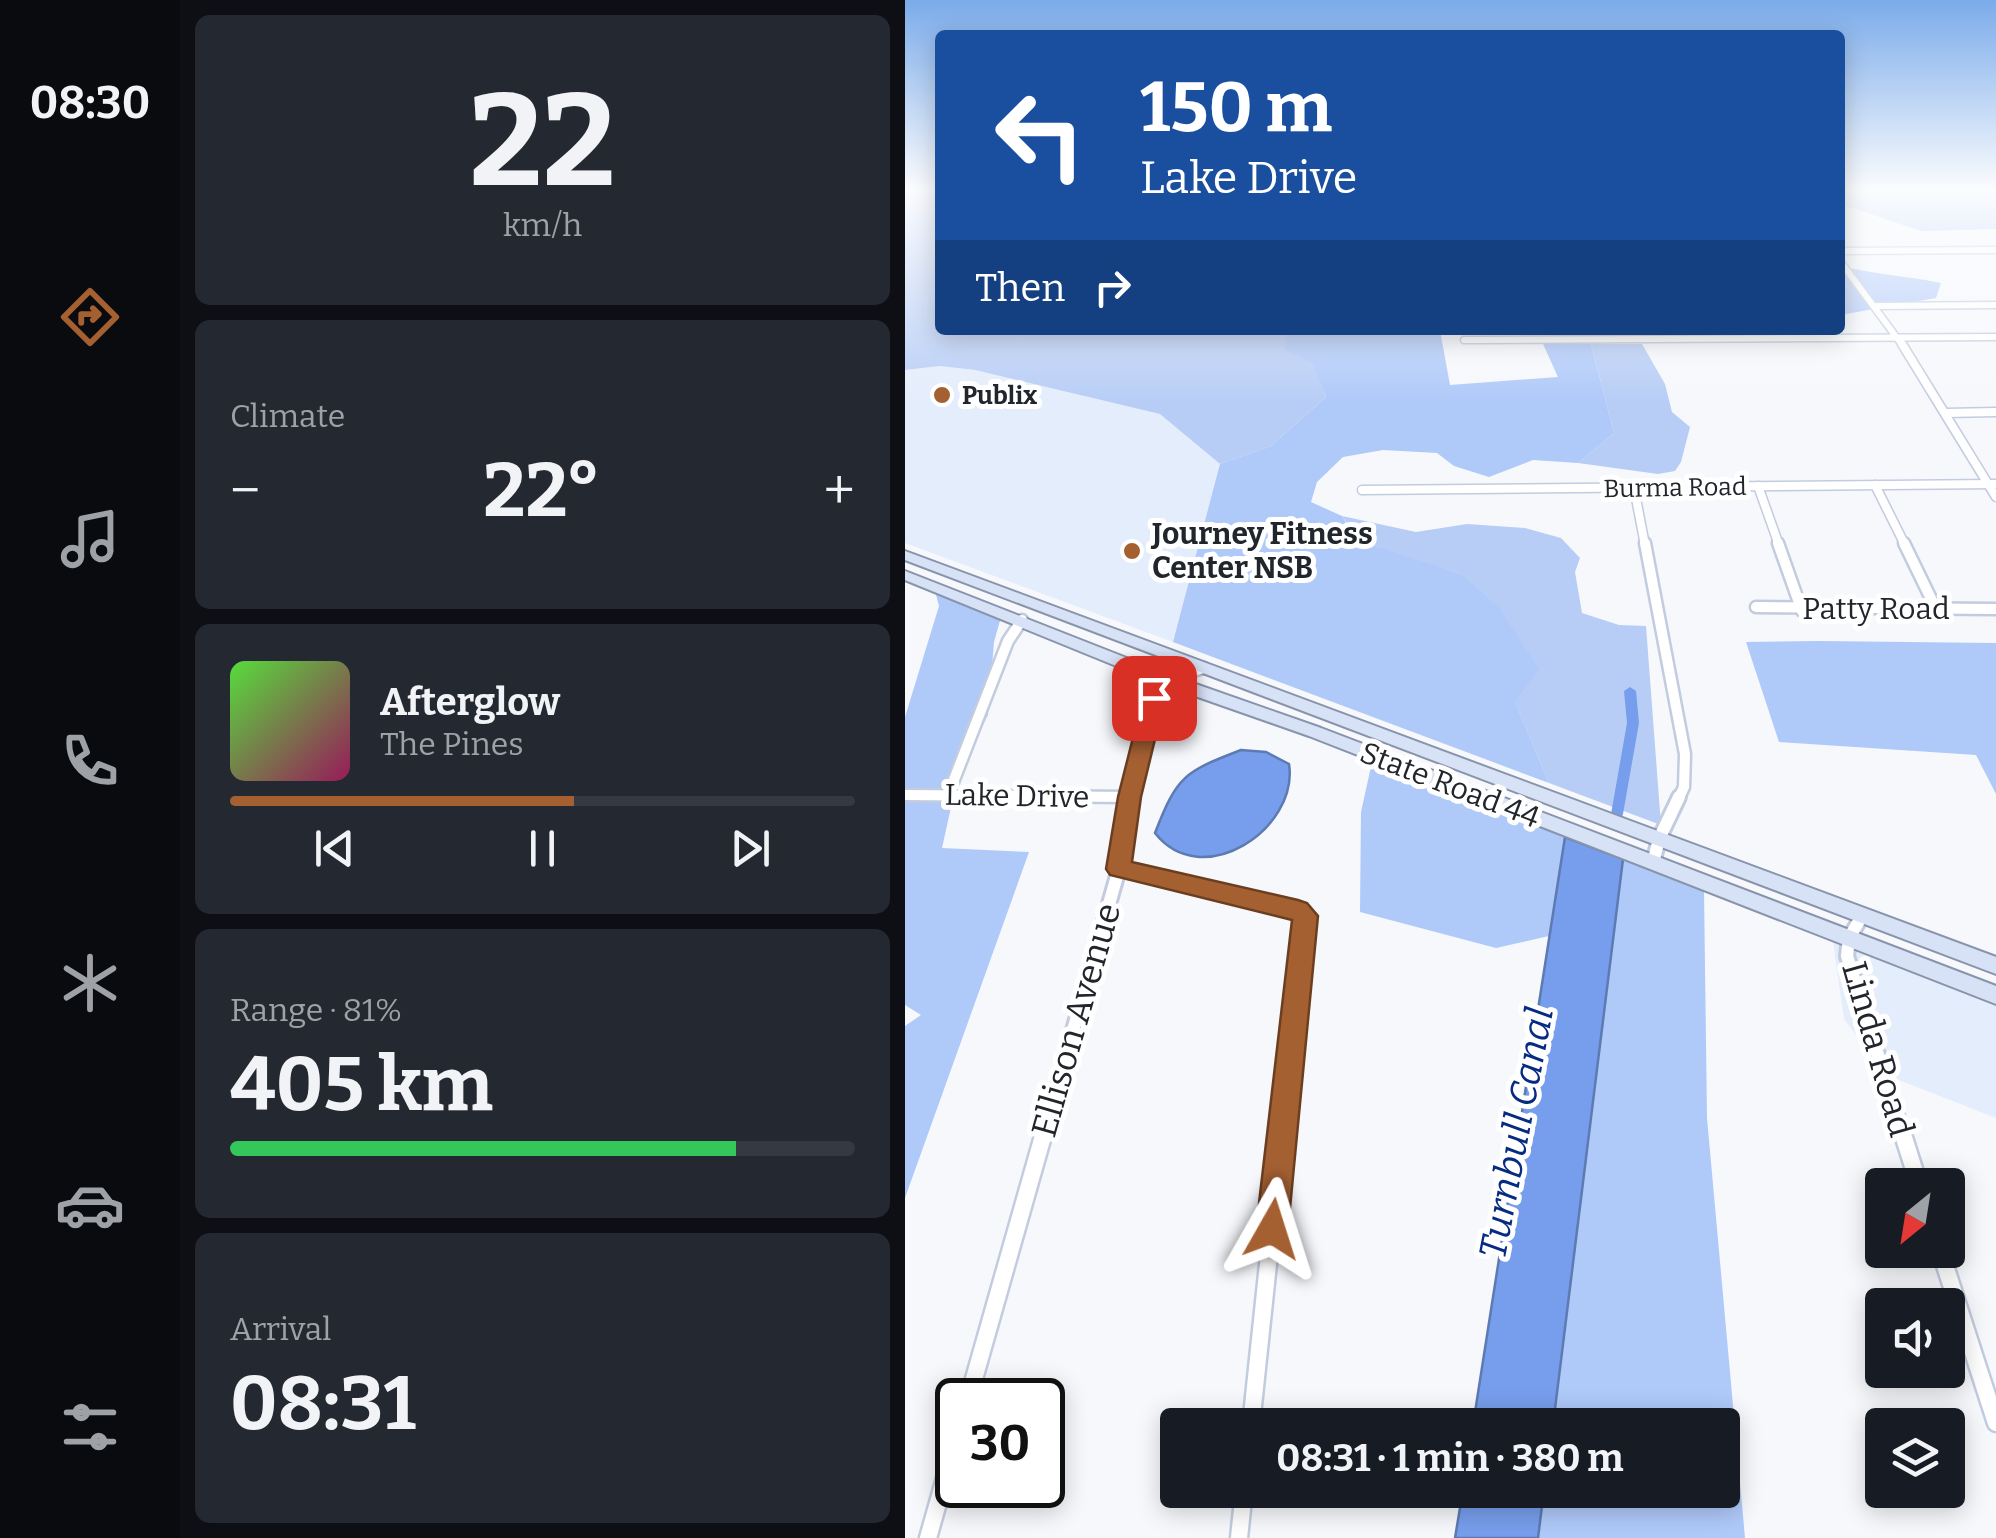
<!DOCTYPE html>
<meta charset="utf-8">
<style>
body{margin:0;font-family:Bitter,serif;background:#242831;color:#f1f3f6;height:100vh;display:flex;flex-direction:column;font-size:38px;white-space:nowrap}
*{box-sizing:border-box;margin:0}
p{font-size:32px;color:#9ea1a6}
.icon{flex:none;width:55px;height:55px;fill:none;stroke:currentColor;stroke-width:2;stroke-linecap:round;stroke-linejoin:round}
.map{position:relative;flex:1;overflow:hidden}
.panel{display:flex;flex-direction:column;gap:15px;padding:15px;background:#0d0f14;width:725px}
.panel>*{flex:none}
.hud{position:absolute;left:30px;top:30px;width:910px;height:305px;border-radius:10px;box-shadow:0 5px 25px #0003;background:#1a4fa0;color:#fff;overflow:hidden}
.needle{width:65px;rotate:210deg}
.tools{position:absolute;left:960px;top:1168px;display:grid;gap:20px}
.tools a{display:grid;place-items:center;width:100px;height:100px;border-radius:10px;background:#171b24;box-shadow:0 5px 25px #0003;font-size:50px}
.speed{position:absolute;left:30px;top:1378px;display:flex;gap:20px;font-size:50px;font-weight:700;text-align:center}
.speed>*{display:grid;place-content:center;width:130px;height:130px;border-radius:50%;background:#171b24;box-shadow:0 5px 25px #0003;line-height:1}
.speed .limit{border:5px solid #111;border-radius:15px;background:#fff;color:#111}
.pin{position:absolute;display:grid;place-items:center;width:85px;height:85px;color:#fff;margin:-42px;border-radius:20px;box-shadow:0 5px 15px #0006}
.me{position:absolute;width:110px;margin:-55px;rotate:6deg;stroke-linejoin:round;filter:drop-shadow(0 0 8px #0008)}
.turn{display:flex;align-items:center;gap:35px;height:210px;padding:0 40px;font-size:45px}
.turn .icon{width:130px;height:130px;stroke-width:2.5}
.turn b{display:block;font-size:70px;line-height:85px}
.then{display:flex;align-items:center;height:95px;padding:0 40px;background:#0003;gap:20px;font-size:38px}
.big{font-size:75px;font-weight:700;line-height:1.1}
.panel .tile{flex:1;display:flex;flex-direction:column;justify-content:center;gap:15px;min-width:0;padding:0 35px;border-radius:15px;background:#242831}
.panel .dial{align-items:center;gap:0}
.dial b{font-size:130px;line-height:1}
.song{display:flex;align-items:center;gap:30px}
.cover{width:120px;height:120px;border-radius:15px;background:linear-gradient(135deg,hsl(110 70% 55%),hsl(330 70% 35%))}
.played{height:10px;border-radius:5px;background:linear-gradient(90deg,#a56032 55%,#363941 55%)}
.keys{display:flex;justify-content:space-around;direction:ltr}
.heat{display:flex;justify-content:space-between;align-items:center;font-size:55px;direction:ltr}
.charge{height:15px;border-radius:8px;background:linear-gradient(90deg,#34c759 81%,#363941 0)}
.trip{position:absolute;left:255px;top:1408px;width:580px;height:100px;border-radius:10px;background:#171b24;box-shadow:0 5px 25px #0003;font-weight:700;line-height:100px;text-align:center}
main{display:flex;flex:1;min-height:0}
.dock{display:flex;flex-direction:column;width:180px;justify-content:space-around;align-items:center;background:#090b0e;color:#9ea1a6}
.dock .icon{width:70px;height:70px}
.dock .selected{color:#a56032}
.dock b{font-size:45px;color:#f1f3f6}
.map>svg:first-child{display:block}
</style>
<main>
<nav class="dock">
<b>08:30</b>
<svg class="icon selected" aria-label="directions" viewBox="0 0 24 24"><path d="M12 3l9 9-9 9-9-9zM9 14v-3h6M13 9l2 2-2 2"/></svg>
<svg class="icon" aria-label="music" viewBox="0 0 24 24"><path d="M9 18V5l10-2v13"/><circle cx="6" cy="18" r="3"/><circle cx="16" cy="16" r="3"/></svg>
<svg class="icon" aria-label="phone" viewBox="0 0 24 24"><path d="M5 4h4l2 5-3 2q2 4 5 5l2-3 5 2v4C11 20 4 13 5 4z"/></svg>
<svg class="icon" aria-label="climate" viewBox="0 0 24 24"><path d="M12 3v18M4 7l16 10M4 17L20 7"/></svg>
<svg class="icon" aria-label="car" viewBox="0 0 24 24"><path d="M5 17H2v-5l4-1 3-4h7l3 4 3 1v5h-3M9 17h6M6 11h13"/><circle cx="7" cy="17" r="2"/><circle cx="17" cy="17" r="2"/></svg>
<svg class="icon" aria-label="filters" viewBox="0 0 24 24"><path d="M4 7h16M4 17h16"/><circle cx="9" cy="7" r="2"/><circle cx="15" cy="17" r="2"/></svg>
</nav>
<section class="panel">
<div class="tile dial"><b>22</b><p>km/h</p></div>
<div class="tile"><p>Climate</p>
<div class="heat"><a>−</a><b class="big">22°</b><a>+</a></div>
</div>
<div class="tile">
<div class="song"><i class="cover"></i><div><b>Afterglow</b><p>The Pines</p></div></div>
<div class="played"></div>
<div class="keys"><svg class="icon" aria-label="previous" viewBox="0 0 24 24"><path d="M18 5L8 12l10 7zM5 5v14"/></svg><svg class="icon" aria-label="pause" viewBox="0 0 24 24"><path d="M8 5v14M16 5v14"/></svg><svg class="icon" aria-label="next" viewBox="0 0 24 24"><path d="M6 5l10 7-10 7zM19 5v14"/></svg></div>
</div>
<div class="tile"><p>Range · 81%</p><b class="big">405 km</b><div class="charge"></div></div>
<div class="tile"><p>Arrival</p><b class="big">08:31</b></div>
</section>
<div class="map">
<svg width="1091" height="1538" viewBox="0 0 1091 1538">
<rect width="100%" height="100%" fill="#f6f8fc"/>
<!-- built -->
<g fill="#e4edfc">
<polygon points="35,366 70,370 256,414 317,466 268,642 0,543 0,370"/>
<polygon points="928,941 1091,1004 1091,1118 981,1075 939,1019"/>
</g>
<!-- green -->
<g fill="#b7cdf6">
<polygon points="0,189 35,189 35,330 386,330 381,336 409,363 421,397 366,446 315,464 255,414 70,370 35,366 0,370"/>
<polygon points="686,344 737,344 760,384 767,412 785,427 776,462 770,471 753,474 673,463 709,433"/>
<path d="M437,516L511,532L562,524L620,528L656,538L675,558L670,572L677,613L714,625L741,626L756,825L644,783L556,574C516,561 460,554 437,516Z"/>
</g>
<!-- forest -->
<g fill="#afc9f9">
<polygon points="935,189 1091,189 1091,229 1016,231 935,204"/>
<path d="M935,266C968,274 1002,276 1036,283L1031,298L935,315Z"/>
<polygon points="386,330 535,330 545,385 653,377 638,344 686,344 709,433 673,463 628,460 584,477 549,466 532,453 478,450 438,457 412,482 406,502 437,516 448,534 473,547 556,574 594,608 634,669 610,702 644,783 268,642 315,464 366,446 421,397 408,363 380,350 381,336"/>
<polygon points="30,591 96,617 89,642 83,715 54,771 37,848 124,852 0,1198 0,1026 16,1015 0,1005 0,717 34,606"/>
<polygon points="914,641 1091,643 1091,794 1071,755 874,742 841,642"/>
<polygon points="467,762 660,837 644,936 591,948 455,912 456,812"/>
<polygon points="718,859 799,891 802,1118 840,1538 633,1538 639,1490 818,1490 818,1425 648,1425"/>
</g>
<!-- water -->
<g fill="#779eec" stroke="#5d7ab2" stroke-width="2.5">
<path d="M336,750L361,752L384,764C394,829 297,893 250,833C272,776 279,772 336,750Z"/>
<polygon points="660,837 718,859 648,1425 568,1425"/>
<polygon points="558,1490 639,1490 633,1538 550,1538"/>
</g>
<g fill="none" stroke-linecap="round" stroke-linejoin="round">
<!-- canal -->
<polygon fill="#779eec" fill-rule="evenodd" points="725,687 731,691 734,723 718,814 717,817 707,817 706,814 722,723 719,691"/>
<!-- minor-far4 casing -->
<g stroke="#c3ccdf" stroke-width="9">
<g id="minor-far4">
<polyline points="935,251 1091,250"/>
<polyline points="935,261 998,346"/>
<polyline points="972,306 1091,305"/>
<polyline points="559,340 1091,337"/>
</g>
</g>
<!-- minor-far3 casing -->
<g stroke="#c3ccdf" stroke-width="11">
<g id="minor-far3">
<polyline points="997,344 1091,497"/>
<polyline points="1041,413 1091,412"/>
<polyline points="970,485 1000,545"/>
<polyline points="853,486 874,545"/>
<polyline points="729,488 740,545"/>
<polyline points="457,490 1091,484"/>
</g>
</g>
<!-- minor-far2 casing -->
<g stroke="#c3ccdf" stroke-width="15">
<g id="minor-far2">
<polyline points="740,543 780,754 779,787 773,800"/>
<polyline points="873,543 897,611"/>
<polyline points="999,543 1031,609"/>
<polyline points="851,607 1091,609"/>
<polyline points="0,795 225,797"/>
<polyline points="43,795 103,641 117,620"/>
<polyline points="224,800 241,724 259,679 299,668"/>
</g>
</g>
<!-- minor-far1 casing -->
<g stroke="#c3ccdf" stroke-width="18">
<g id="minor-far1">
<polyline points="748,863 754,839 774,797"/>
<polyline points="214,869 393,910 400,916 378,1125"/>
<polyline points="957,916 944,938 942,956 995,1125"/>
<polyline points="141,1125 214,869 225,797"/>
</g>
</g>
<!-- minor casing -->
<g stroke="#c3ccdf" stroke-width="21">
<g id="minor">
<polyline points="994,1122 1014,1185"/>
<polyline points="1035,1250 1091,1423"/>
<polyline points="63,1400 142,1122"/>
<polyline points="346,1425 378,1122"/>
<polyline points="23,1538 52,1436"/>
<polyline points="334,1538 339,1490"/>
</g>
</g>
<!-- primary casing -->
<g stroke="#8794ab" stroke-width="4">
<g id="primary">
<polygon points="0,551 1091,957 1091,974 0,560"/>
<polygon points="0,571 265,675 416,728 1091,986 1091,1004 404,736 253,683 0,580"/>
</g>
</g>
<!-- minor-far4 -->
<use href="#minor-far4" stroke="#fff" stroke-width="6"/>
<!-- minor-far3 -->
<use href="#minor-far3" stroke="#fff" stroke-width="8"/>
<!-- minor-far2 -->
<use href="#minor-far2" stroke="#fff" stroke-width="10"/>
<!-- minor-far1 -->
<use href="#minor-far1" stroke="#fff" stroke-width="12"/>
<!-- minor -->
<use href="#minor" stroke="#fff" stroke-width="16"/>
<!-- primary -->
<use href="#primary" fill="#d8e2f6" fill-rule="evenodd"/>
</g>
<!-- sky -->
<linearGradient id="sky" x2="0" y2="1"><stop stop-color="#7babea"/><stop offset="0.47" stop-color="#fbfcfe"/><stop offset="1" stop-color="#fbfcfe" stop-opacity="0"/></linearGradient>
<rect width="1091" height="404" fill="url(#sky)"/>
<!-- route -->
<polygon fill="#a56032" stroke="#6b3e20" stroke-width="2.5" points="249,692 260,698 236,797 227,862 393,900 402,903 413,916 383,1229 378,1240 367,1245 356,1240 351,1229 387,920 205,875 201,869 213,797 238,698"/>
<!-- markers -->
<g fill="#a56032" stroke="#fff" stroke-width="4">
<circle cx="37" cy="395" r="10"/>
<circle cx="227" cy="551" r="10"/>
</g>
<g text-anchor="middle" stroke-width="10" stroke-linejoin="round" paint-order="stroke">
<!-- far-poi labels -->
<g font-size="25" font-weight="bold" fill="#21252c" stroke="#fff" text-anchor="start">
<text x="57" y="404">Publix</text>
</g>
<!-- far-street labels -->
<g font-size="25" fill="#21252c" stroke="#fff">
<text transform="translate(770 487) rotate(-1)" y="9">Burma Road</text>
</g>
<!-- poi labels -->
<g font-size="30" font-weight="bold" fill="#21252c" stroke="#fff" text-anchor="start">
<text x="247" y="544">Journey Fitness<tspan x="247" dy="34">Center NSB</tspan></text>
</g>
<!-- street labels -->
<g font-size="30" fill="#21252c" stroke="#fff">
<text x="971" y="619">Patty Road</text>
<text transform="translate(545 785) rotate(21)" y="10">State Road 44</text>
<text transform="translate(112 796) rotate(1)" y="10">Lake Drive</text>
</g>
<!-- near-street labels -->
<g font-size="35" fill="#21252c" stroke="#fff">
<text transform="translate(171 1020) rotate(-74)" y="12">Ellison Avenue</text>
<text transform="translate(973 1049) rotate(74)" y="12">Linda Road</text>
</g>
<!-- near-water labels -->
<g font-size="38" font-style="italic" fill="#052b83" stroke="#fff">
<text transform="translate(611 1133) rotate(-79)" y="13">Turnbull Canal</text>
</g>
</g>
</svg>
<div class="tools">
<a><svg class="needle" viewBox="-14 -14 28 28"><path d="M0-13l5 13h-10z" fill="#e53935"/><path d="M0 13l5-13h-10z" fill="#9ea1a6"/></svg></a>
<a><svg class="icon" aria-label="sound" viewBox="0 0 24 24"><path d="M4 9h4l5-4v14l-5-4H4zM17 9q2 3 0 6"/></svg></a>
<a><svg class="icon" aria-label="layers" viewBox="0 0 24 24"><path d="M12 4l9 5-9 5-9-5zM3 14l9 5 9-5"/></svg></a>
</div>
<div class="speed"><div class="limit">30</div></div>
<div class="pin" style="left:249px;top:698px;background:#d93025"><svg class="icon" aria-label="arrive" viewBox="0 0 24 24"><path d="M6 21V4h12l-3 4 3 4H6"/></svg></div>
<svg class="me" style="left:367px;top:1229px" viewBox="-20 -20 40 40"><path d="M0-17L14 15 0 8-14 15z" fill="#a56032" stroke="#fff" stroke-width="4"/></svg>
<div class="trip">08:31 · 1 min · 380 m</div>
<div class="hud">
<div class="turn"><svg class="icon" aria-label="left" viewBox="0 0 24 24"><path d="M17 20v-9H6M10 6l-5 5 5 5"/></svg><div><b>150 m</b>Lake Drive</div></div>
<div class="then">Then<svg class="icon" aria-label="right" viewBox="0 0 24 24"><path d="M7 20v-9h11M14 6l5 5-5 5"/></svg></div>
</div>
</div>
</main>
